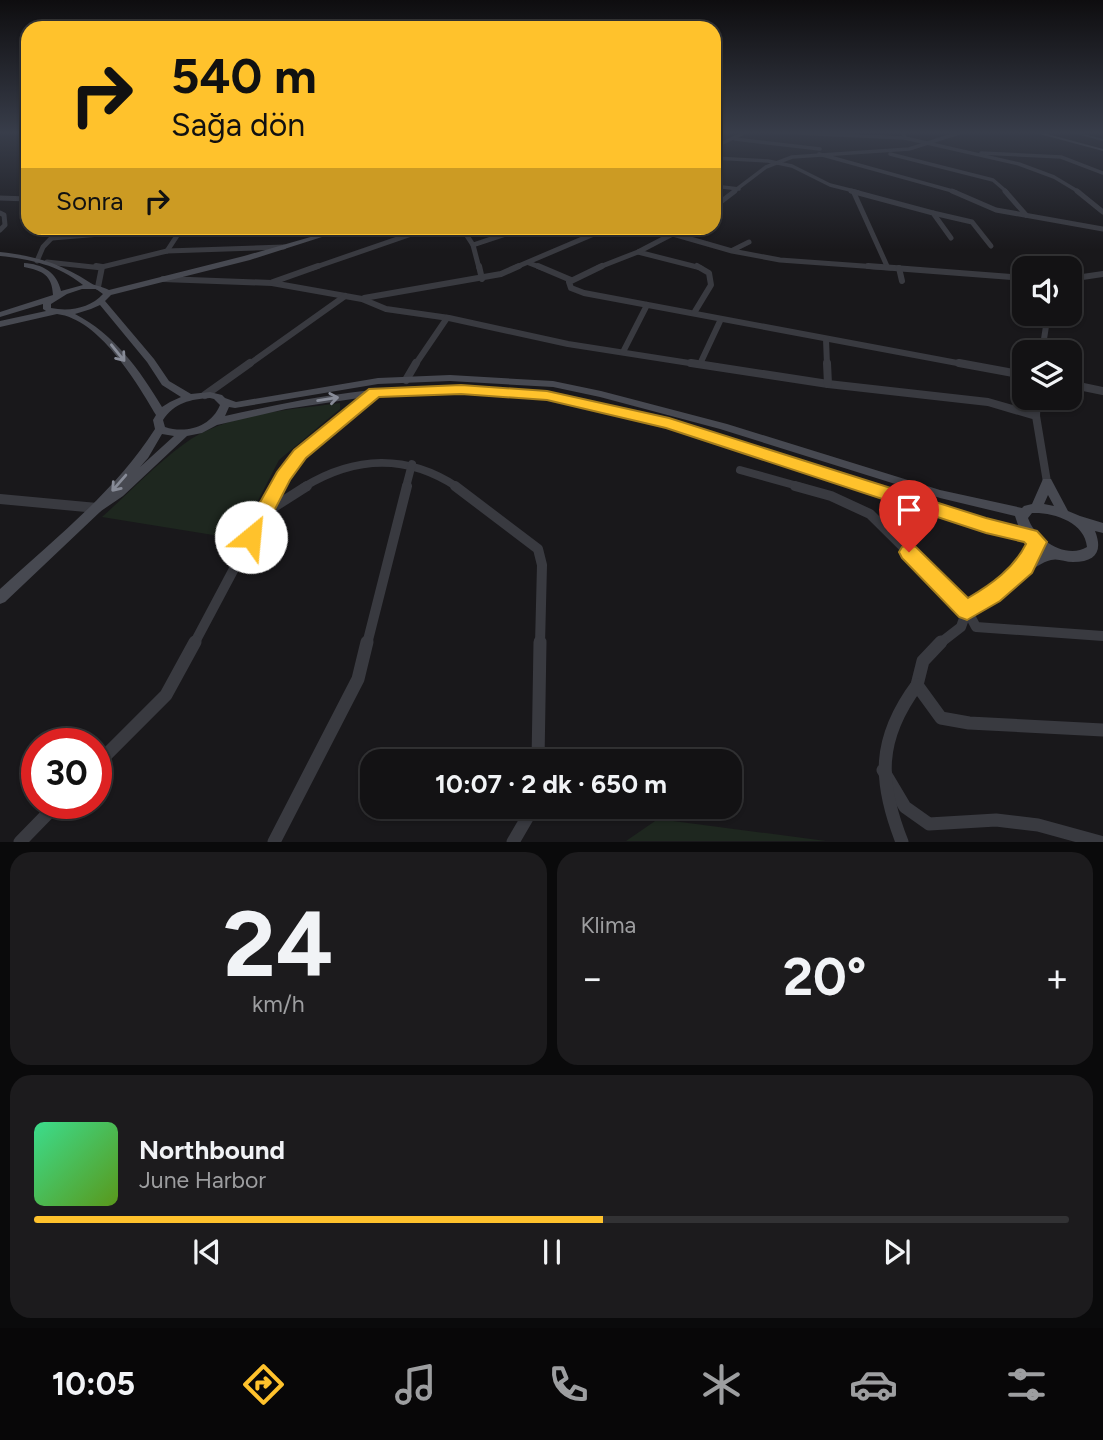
<!DOCTYPE html>
<html lang="tr">
<meta charset="utf-8">
<style>
body{margin:0;font-family:Figtree,sans-serif;background:#1c1b1d;color:#f1f3f6;height:100vh;display:flex;flex-direction:column;font-size:26px;white-space:nowrap}
*{box-sizing:border-box;margin:0}
p{font-size:23px;color:#9d9ea0}
.icon{flex:none;width:38px;height:38px;fill:none;stroke:currentColor;stroke-width:2;stroke-linecap:round;stroke-linejoin:round}
.map{position:relative;height:842px;overflow:hidden}
.drawer{display:flex;flex-direction:column;gap:10px;padding:10px;background:#0a0a0b;flex:1}
.drawer>*{flex:none}
.guide{position:absolute;left:21px;top:21px;width:700px;height:214px;border-radius:21px;box-shadow:0 2px 5px #0004,0 0 0 2px #323234;background:#ffc22c;color:#111;overflow:hidden}
.tools{position:absolute;left:1012px;top:256px;display:grid;gap:14px}
.tools a{display:grid;place-items:center;width:70px;height:70px;border-radius:14px;background:#131214;box-shadow:0 2px 5px #0004,0 0 0 2px #323234;font-size:35px}
.speed{position:absolute;left:21px;top:728px;display:flex;gap:14px;font-size:35px;font-weight:700;text-align:center}
.speed>*{display:grid;place-content:center;width:91px;height:91px;border-radius:50%;background:#131214;box-shadow:0 2px 5px #0004,0 0 0 2px #323234;line-height:1}
.speed .limit{border:10px solid #d22;background:#fff;color:#111}
.pin{position:absolute;display:grid;place-items:center;width:60px;height:60px;color:#fff;margin:-72px -30px;border-radius:50% 50% 50% 0;rotate:-45deg;box-shadow:0 0 7px #0007}
.pin .icon{rotate:45deg}
.me{position:absolute;width:77px;margin:-38px;rotate:28deg;stroke-linejoin:round;filter:drop-shadow(0 0 5px #0008)}
.turn{display:flex;align-items:center;gap:24px;height:147px;padding:0 35px;font-size:32px}
.turn .icon{width:91px;height:91px;stroke-width:2.5}
.turn b{display:block;font-size:49px;line-height:60px}
.then{display:flex;align-items:center;height:66px;padding:0 35px;background:#0003;gap:14px;font-size:26px}
.big{font-size:52px;font-weight:700;line-height:1.1}
.drawer .tile{flex:1;display:flex;flex-direction:column;justify-content:center;gap:10px;min-width:0;padding:0 24px;border-radius:21px;background:#1c1b1d}
.drawer .dial{align-items:center;gap:0}
.dial b{font-size:91px;line-height:1}
.song{display:flex;align-items:center;gap:21px}
.cover{width:84px;height:84px;border-radius:10px;background:linear-gradient(135deg,hsl(150 70% 55%),hsl(90 70% 35%))}
.played{height:7px;border-radius:4px;background:linear-gradient(90deg,#ffc22c 55%,#323234 55%)}
.keys{display:flex;justify-content:space-around;direction:ltr}
.heat{display:flex;justify-content:space-between;align-items:center;font-size:38px;direction:ltr}
.drawer .tiles{flex:1;display:grid;gap:10px;grid-template-columns:1fr 1fr}
.tile:last-child{grid-column:span 2}
.trip{position:absolute;left:360px;top:749px;width:382px;height:70px;border-radius:21px;background:#131214;box-shadow:0 2px 5px #0004,0 0 0 2px #323234;font-weight:700;line-height:70px;text-align:center}
.menu{display:flex;height:112px;justify-content:space-around;align-items:center;background:#080708;color:#9d9ea0}
.menu .icon{width:49px;height:49px}
.menu .selected{color:#ffc22c}
.menu b{font-size:32px;color:#f1f3f6}
.map>svg:first-child{display:block}
</style>
<div class="map">
<svg width="1103" height="842" viewBox="0 0 1103 842">
<rect width="100%" height="100%" fill="#19181b"/>
<!-- green -->
<g fill="#1e271f">
<path d="M340,403V409L279,460L238,539L102,517C129,493 155,465 184,444C226,413 290,410 340,403Z"/>
<polygon points="658,819 826,841 626,841"/>
</g>
<g fill="none" stroke-linecap="round" stroke-linejoin="round">
<!-- stream -->
<polyline stroke="#2d3741" stroke-width="2" points="1073,132 1103,140"/>
<!-- street-far5 -->
<g stroke="#393a40" stroke-width="3.5">
<polyline points="775,132 905,138"/>
<polyline points="903,132 905,138 1019,164 1054,177 1079,192"/>
<polyline points="735,139 820,149"/>
<polyline points="714,147 746,132"/>
<polyline points="981,153 1061,157 1103,173"/>
<polyline points="819,154 956,192"/>
<polyline points="890,154 993,180 1007,192"/>
<polyline points="714,158 768,161 792,166 830,185 858,192"/>
<polyline points="714,186 739,189"/>
<polyline points="733,192 766,167 792,157 909,149 962,132"/>
</g>
<!-- street-far4 -->
<g stroke="#393a40" stroke-width="5">
<polyline points="851,191 933,213 951,238"/>
<polyline points="952,191 996,210 1103,229"/>
<polyline points="1005,191 1026,215"/>
<polyline points="1077,191 1103,212"/>
<polyline points="854,193 887,266"/>
<polyline points="0,198 28,199"/>
<polyline points="714,207 735,191"/>
<polyline points="0,213 4,215 5,225 0,230"/>
<polyline points="933,213 972,222 991,246"/>
<polyline points="462,228 473,245 479,268"/>
<polyline points="652,228 732,251 780,260 891,268"/>
<polyline points="180,232 223,228"/>
<polyline points="52,238 173,228"/>
<polyline points="473,245 524,228"/>
<polyline points="733,250 749,242"/>
<polyline points="167,251 182,228"/>
<polyline points="638,252 701,268"/>
<polyline points="37,261 43,247 61,228"/>
<polyline points="47,262 102,268"/>
<polyline points="529,263 542,268"/>
<polyline points="102,267 167,251 284,247"/>
<polyline points="313,268 429,228"/>
<polyline points="514,268 608,228"/>
<polyline points="597,268 638,252 684,228"/>
</g>
<!-- street-far3 -->
<g stroke="#393a40" stroke-width="6">
<polyline points="96,266 102,267 98,287"/>
<polyline points="479,266 482,279"/>
<polyline points="538,266 571,280"/>
<polyline points="602,266 569,282 571,288 584,293 968,365"/>
<polyline points="868,266 1024,278"/>
<polyline points="899,268 902,281"/>
<polyline points="163,279 272,283 362,299 386,309 449,318 568,344 702,365"/>
<polyline points="1069,279 1103,274"/>
<polyline points="273,282 318,266"/>
<polyline points="364,298 501,274 519,266"/>
<polyline points="694,313 711,285 709,273 697,266"/>
<polyline points="826,339 827,365"/>
<polyline points="623,352 647,305"/>
<polyline points="1042,352 1048,313"/>
<polyline points="700,364 721,319"/>
<polyline points="248,365 345,296"/>
<polyline points="415,365 447,318"/>
</g>
<!-- street-far2 -->
<g stroke="#393a40" stroke-width="8">
<polyline points="691,363 828,384 988,402 1036,416"/>
<polyline points="827,363 828,384"/>
<polyline points="959,363 1024,375"/>
<polyline points="406,380 416,363"/>
<polyline points="1069,384 1103,391"/>
<polyline points="205,395 250,363"/>
<polyline points="1037,397 1036,416 1047,482"/>
<polyline points="740,470 801,487"/>
<polyline points="277,487 300,454 375,392"/>
<path d="M304,487C355,456 407,454 457,487"/>
<polyline points="406,487 412,464"/>
</g>
<!-- street-far1 -->
<g stroke="#393a40" stroke-width="10">
<polyline points="455,486 538,549 542,565 540,644"/>
<polyline points="795,486 831,496 870,514 967,610 976,627 1103,636"/>
<polyline points="0,499 97,508"/>
<polyline points="263,514 307,486"/>
<polyline points="194,644 278,486"/>
<polyline points="367,644 407,486"/>
<polyline points="939,644 961,627 967,610 993,594 1025,567"/>
</g>
<!-- street -->
<g stroke="#393a40" stroke-width="13">
<polyline points="941,642 923,661 917,685 941,718 969,723 1103,730"/>
<polyline points="538,761 540,642"/>
<polyline points="96,765 166,695 195,642"/>
<polyline points="883,770 905,807 929,824 996,820 1038,825 1100,842"/>
<polyline points="20,842 58,803"/>
<polyline points="274,842 358,679 367,642"/>
<polyline points="513,842 527,818 529,807"/>
<path d="M902,842C878,781 877,739 917,685"/>
</g>
<!-- secondary -->
<g fill="#474951" fill-rule="evenodd">
<polygon points="1032,132 1040,132 1103,149 1103,151"/>
<path d="M333,228H340L325,236L250,260L111,295L105,301L154,359L169,381L191,394L210,392L222,395L225,398L236,402L378,378L450,375L553,381L601,391L727,424L940,490L1022,508L1024,506L1032,504L1043,479H1051L1068,511L1080,516L1103,523V533L1095,531C1103,551 1096,562 1073,562C1065,562 1058,558 1051,560C1042,562 1034,569 1025,573L1020,571L1018,567L1020,563L1041,551L1027,540L986,530L786,463L641,419L589,407L535,397L470,392H433L359,398L286,409L217,425L202,433L187,436L123,496L101,511L5,602L0,604V589C54,539 115,492 155,429L153,420L156,415C136,381 99,319 57,314L0,327V321L46,311L43,309V304L0,317V312L53,295C52,275 43,271 24,267V263C42,264 57,272 61,291L83,285C59,265 29,259 0,256V252C35,256 60,263 89,282C94,286 102,286 109,290L244,256L321,234ZM82,289H96L103,294C90,308 70,312 51,308V304L67,294ZM100,305L147,362L162,385L181,397L170,402L162,407C140,370 114,334 75,314L91,309ZM450,381L553,387L600,397L720,429L940,498L1015,516L1019,528L986,520C901,492 816,464 730,438C645,413 560,389 471,386C388,383 306,398 225,416L229,407L235,408L378,384ZM210,398L214,399L220,405C211,427 186,434 165,427L163,420C174,403 191,399 210,398ZM162,434L174,436L140,467L148,458ZM1048,495L1054,506L1044,504ZM1032,513C1053,512 1085,522 1087,547C1066,560 1035,539 1028,518Z"/>
</g>
</g>
<!-- one-way arrows -->
<defs><path id="oneway-shaft" d="M-6 0H5M1.5-3L5.5 0L1.5 3" fill="none" stroke-width="1.6" stroke-linecap="round" stroke-linejoin="round" transform="scale(1.75)"/></defs>
<g stroke="#878b97">
<use href="#oneway-shaft" transform="translate(118 353) rotate(51)"/>
<use href="#oneway-shaft" transform="translate(328 399) rotate(-9)"/>
<use href="#oneway-shaft" transform="translate(119 483) rotate(131)"/>
</g>
<!-- sky -->
<linearGradient id="sky" x2="0" y2="1"><stop stop-color="#0e0d0f"/><stop offset="0.53" stop-color="#383d4a"/><stop offset="1" stop-color="#383d4a" stop-opacity="0"/></linearGradient>
<rect width="1103" height="250" fill="url(#sky)"/>
<!-- route -->
<path fill="#ffc22c" stroke="#a67e1d" stroke-width="2" d="M461,385L547,391L669,418L986,518L1037,531L1047,542L1032,573L1000,601L967,620L959,617L902,558L899,552L902,547L909,544L916,547L968,598C992,584 1014,568 1026,544L1024,542L986,533L666,428L547,400L461,394L379,397L306,458L290,480L258,542L251,544L244,542L241,537L244,531L277,472L294,450L369,389Z"/>
</svg>
<div class="tools">
<a><svg class="icon" aria-label="sound" viewBox="0 0 24 24"><path d="M4 9h4l5-4v14l-5-4H4zM17 9q2 3 0 6"/></svg></a>
<a><svg class="icon" aria-label="layers" viewBox="0 0 24 24"><path d="M12 4l9 5-9 5-9-5zM3 14l9 5 9-5"/></svg></a>
</div>
<div class="speed"><div class="limit">30</div></div>
<div class="pin" style="left:909px;top:552px;background:#d93025"><svg class="icon" aria-label="arrive" viewBox="0 0 24 24"><path d="M6 21V4h12l-3 4 3 4H6"/></svg></div>
<svg class="me" style="left:251px;top:537px" viewBox="-20 -20 40 40"><circle r="19" fill="#fff"/><path d="M0-13L10 11 0 6-10 11z" fill="#ffc22c"/></svg>
<div class="trip">10:07 · 2 dk · 650 m</div>
<div class="guide">
<div class="turn"><svg class="icon" aria-label="right" viewBox="0 0 24 24"><path d="M7 20v-9h11M14 6l5 5-5 5"/></svg><div><b>540 m</b>Sağa dön</div></div>
<div class="then">Sonra<svg class="icon" aria-label="right" viewBox="0 0 24 24"><path d="M7 20v-9h11M14 6l5 5-5 5"/></svg></div>
</div>
</div>
<section class="drawer">
<div class="tiles">
<div class="tile dial"><b>24</b><p>km/h</p></div>
<div class="tile"><p>Klima</p>
<div class="heat"><a>−</a><b class="big">20°</b><a>+</a></div>
</div>
<div class="tile">
<div class="song"><i class="cover"></i><div><b>Northbound</b><p>June Harbor</p></div></div>
<div class="played"></div>
<div class="keys"><svg class="icon" aria-label="previous" viewBox="0 0 24 24"><path d="M18 5L8 12l10 7zM5 5v14"/></svg><svg class="icon" aria-label="pause" viewBox="0 0 24 24"><path d="M8 5v14M16 5v14"/></svg><svg class="icon" aria-label="next" viewBox="0 0 24 24"><path d="M6 5l10 7-10 7zM19 5v14"/></svg></div>
</div>
</div>
</section>
<nav class="menu">
<b>10:05</b>
<svg class="icon selected" aria-label="directions" viewBox="0 0 24 24"><path d="M12 3l9 9-9 9-9-9zM9 14v-3h6M13 9l2 2-2 2"/></svg>
<svg class="icon" aria-label="music" viewBox="0 0 24 24"><path d="M9 18V5l10-2v13"/><circle cx="6" cy="18" r="3"/><circle cx="16" cy="16" r="3"/></svg>
<svg class="icon" aria-label="phone" viewBox="0 0 24 24"><path d="M5 4h4l2 5-3 2q2 4 5 5l2-3 5 2v4C11 20 4 13 5 4z"/></svg>
<svg class="icon" aria-label="climate" viewBox="0 0 24 24"><path d="M12 3v18M4 7l16 10M4 17L20 7"/></svg>
<svg class="icon" aria-label="car" viewBox="0 0 24 24"><path d="M5 17H2v-5l4-1 3-4h7l3 4 3 1v5h-3M9 17h6M6 11h13"/><circle cx="7" cy="17" r="2"/><circle cx="17" cy="17" r="2"/></svg>
<svg class="icon" aria-label="filters" viewBox="0 0 24 24"><path d="M4 7h16M4 17h16"/><circle cx="9" cy="7" r="2"/><circle cx="15" cy="17" r="2"/></svg>
</nav>
